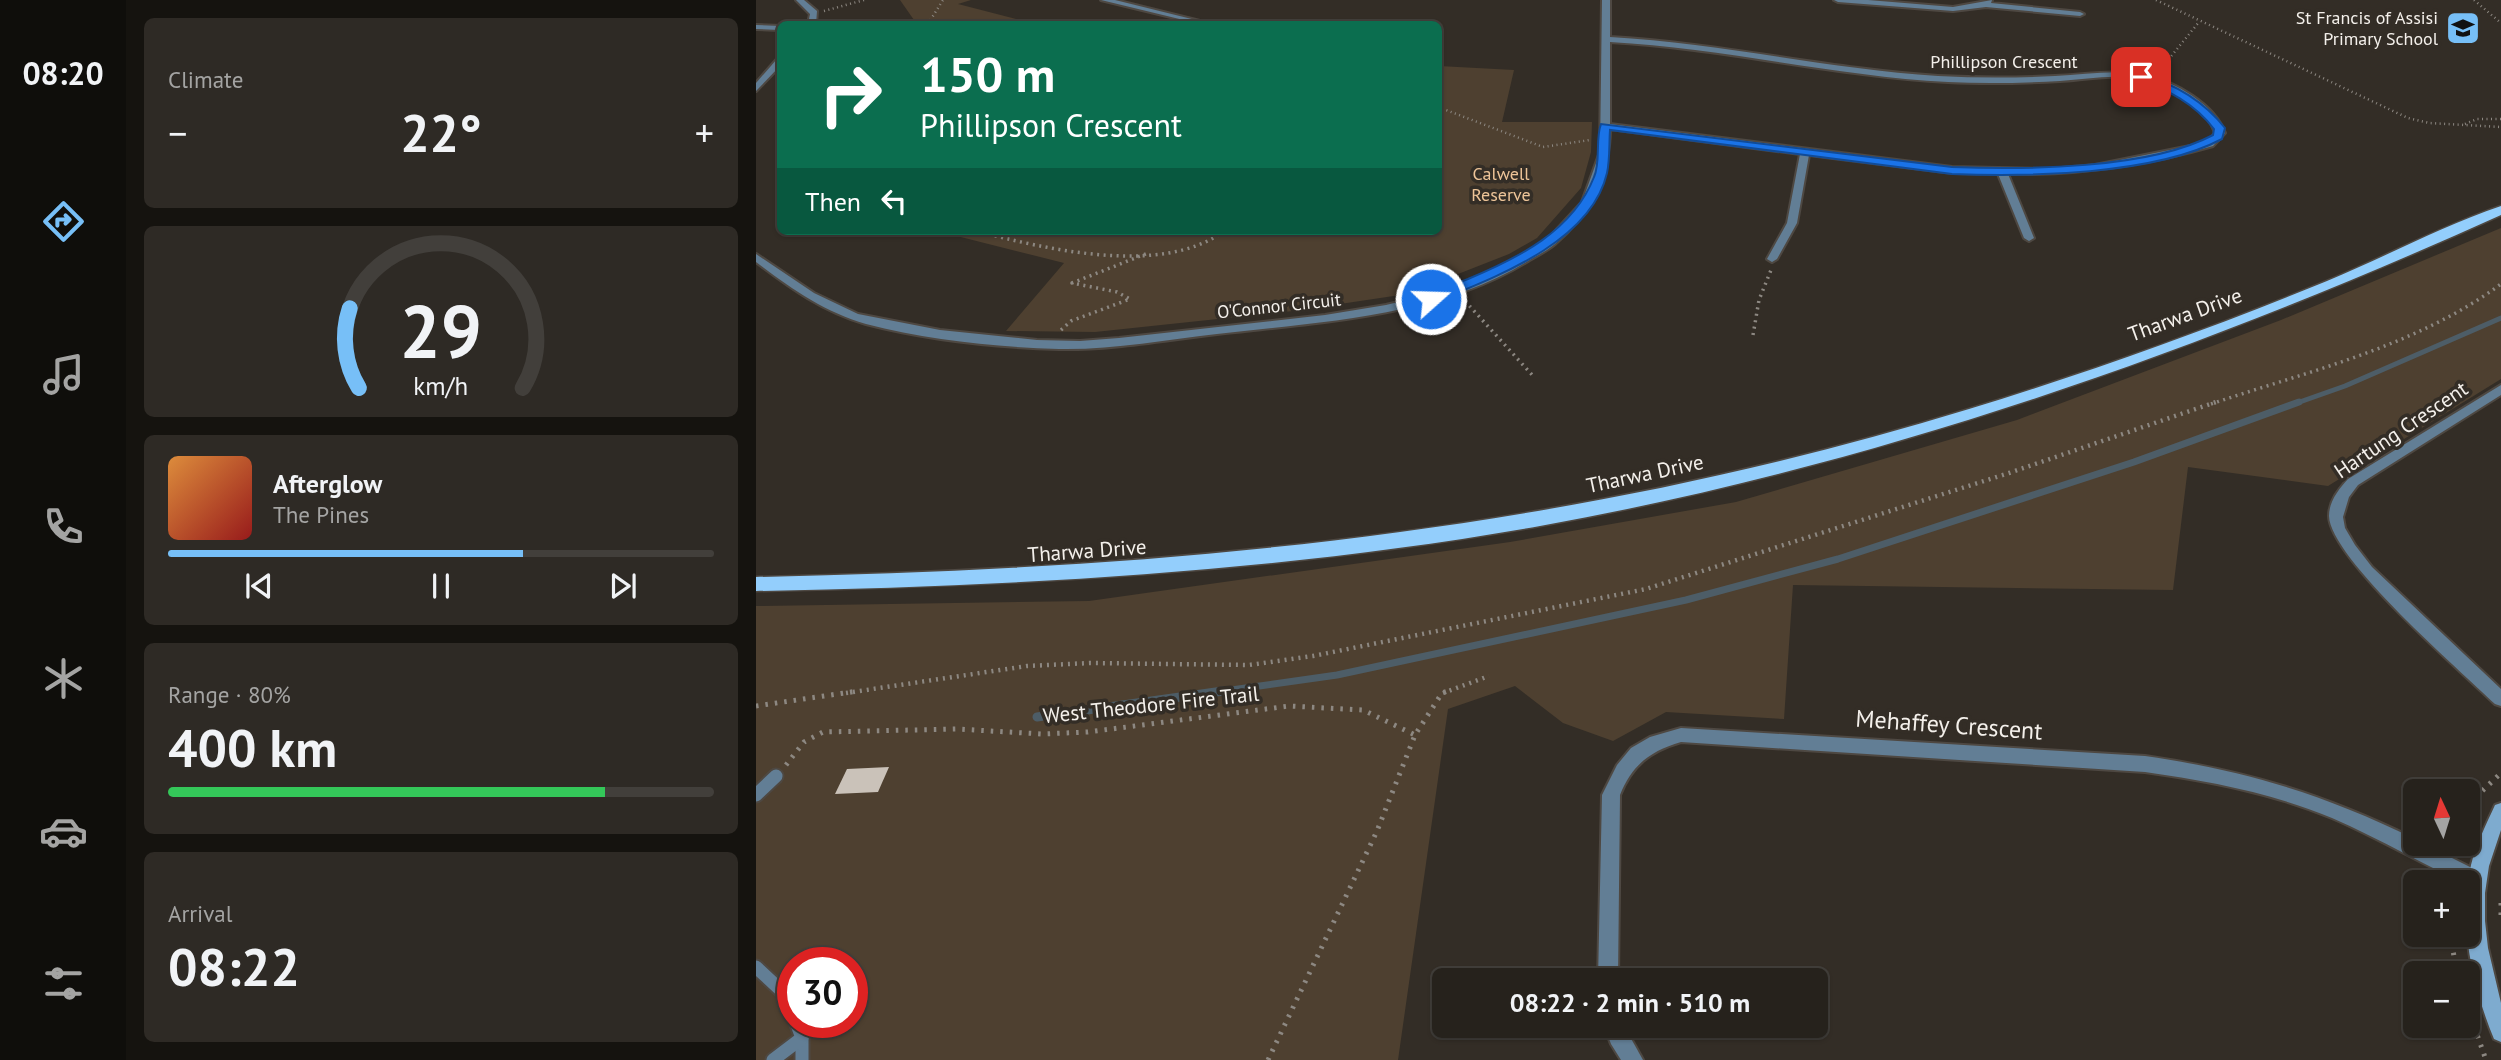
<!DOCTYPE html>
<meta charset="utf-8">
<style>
body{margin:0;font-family:"PT Sans",sans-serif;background:#2e2a25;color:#f1f3f6;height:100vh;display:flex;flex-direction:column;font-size:26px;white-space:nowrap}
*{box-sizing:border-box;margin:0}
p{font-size:23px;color:#a4a4a3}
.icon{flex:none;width:38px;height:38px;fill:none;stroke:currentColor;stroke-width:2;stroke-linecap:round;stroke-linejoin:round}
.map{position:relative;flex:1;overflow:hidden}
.sheet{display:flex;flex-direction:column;gap:18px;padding:18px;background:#15130f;width:630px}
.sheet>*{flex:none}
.banner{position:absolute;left:21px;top:21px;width:665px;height:214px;border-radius:10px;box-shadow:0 2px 5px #0004,0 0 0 2px #423f3b;background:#0b6e4f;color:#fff;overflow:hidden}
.needle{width:46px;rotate:356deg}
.buttons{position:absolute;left:1647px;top:779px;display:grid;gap:14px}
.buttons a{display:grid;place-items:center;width:77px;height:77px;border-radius:10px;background:#26221c;box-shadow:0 2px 5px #0004,0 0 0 2px #423f3b;font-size:35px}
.speed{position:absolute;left:21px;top:947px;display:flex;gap:14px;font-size:35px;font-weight:700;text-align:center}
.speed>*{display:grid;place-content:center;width:91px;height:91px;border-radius:50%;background:#26221c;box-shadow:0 2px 5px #0004,0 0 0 2px #423f3b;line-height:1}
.speed .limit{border:10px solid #d22;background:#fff;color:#111}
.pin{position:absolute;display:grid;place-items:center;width:60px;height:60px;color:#fff;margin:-30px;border-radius:14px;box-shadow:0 4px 10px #0006}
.me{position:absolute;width:77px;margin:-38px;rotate:70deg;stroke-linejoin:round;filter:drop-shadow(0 0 5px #0008)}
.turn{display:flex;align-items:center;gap:24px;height:147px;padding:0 28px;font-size:32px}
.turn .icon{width:91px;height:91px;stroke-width:2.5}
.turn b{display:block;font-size:49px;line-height:60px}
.then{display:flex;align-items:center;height:66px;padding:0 28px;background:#0003;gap:14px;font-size:26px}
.big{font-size:52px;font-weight:700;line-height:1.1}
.sheet .widget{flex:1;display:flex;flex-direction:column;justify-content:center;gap:10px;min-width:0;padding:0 24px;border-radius:10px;background:#2e2a25}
.sheet .dial{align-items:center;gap:0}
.dial svg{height:182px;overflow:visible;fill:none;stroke:#423f3b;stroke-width:7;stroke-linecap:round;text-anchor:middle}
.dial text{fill:#f1f3f6;stroke:none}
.song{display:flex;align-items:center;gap:21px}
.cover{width:84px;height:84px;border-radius:10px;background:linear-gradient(135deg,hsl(30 70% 55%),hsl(0 70% 35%))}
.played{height:7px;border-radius:4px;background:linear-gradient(90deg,#77bff7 65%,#423f3b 65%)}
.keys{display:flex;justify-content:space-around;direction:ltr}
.heat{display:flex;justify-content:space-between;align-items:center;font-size:38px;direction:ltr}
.charge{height:10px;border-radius:5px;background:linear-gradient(90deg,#34c759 80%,#423f3b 0)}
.trip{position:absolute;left:676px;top:968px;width:396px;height:70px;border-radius:10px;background:#26221c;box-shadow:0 2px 5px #0004,0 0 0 2px #423f3b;font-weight:700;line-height:70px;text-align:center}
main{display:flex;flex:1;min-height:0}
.tab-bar{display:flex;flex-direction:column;width:126px;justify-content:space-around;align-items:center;background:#0f0e0b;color:#a4a4a3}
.tab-bar .icon{width:49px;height:49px}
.tab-bar .on{color:#77bff7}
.tab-bar b{font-size:32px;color:#f1f3f6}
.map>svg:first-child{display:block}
</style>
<main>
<nav class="tab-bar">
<b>08:20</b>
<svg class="icon on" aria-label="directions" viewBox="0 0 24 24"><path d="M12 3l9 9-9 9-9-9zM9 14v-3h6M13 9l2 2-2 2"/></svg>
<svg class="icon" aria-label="music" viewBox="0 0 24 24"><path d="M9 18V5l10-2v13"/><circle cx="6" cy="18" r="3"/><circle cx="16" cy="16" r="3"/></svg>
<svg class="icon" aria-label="phone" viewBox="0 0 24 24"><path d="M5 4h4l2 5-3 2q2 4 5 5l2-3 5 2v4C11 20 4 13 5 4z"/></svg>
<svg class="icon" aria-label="climate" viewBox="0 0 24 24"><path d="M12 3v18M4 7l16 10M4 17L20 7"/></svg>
<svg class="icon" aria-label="car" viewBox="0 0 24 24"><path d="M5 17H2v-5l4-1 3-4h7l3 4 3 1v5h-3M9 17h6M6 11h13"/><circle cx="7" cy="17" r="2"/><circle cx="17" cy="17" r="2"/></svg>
<svg class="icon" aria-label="filters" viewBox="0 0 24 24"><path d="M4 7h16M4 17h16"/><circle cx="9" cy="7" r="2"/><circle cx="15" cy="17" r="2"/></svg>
</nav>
<section class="sheet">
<div class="widget"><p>Climate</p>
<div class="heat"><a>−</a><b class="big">22°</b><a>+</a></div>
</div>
<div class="widget dial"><svg viewBox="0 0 100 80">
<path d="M14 69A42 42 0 1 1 86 69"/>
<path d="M14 69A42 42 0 0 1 10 34" stroke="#77bff7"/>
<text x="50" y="56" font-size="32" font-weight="700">29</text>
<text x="50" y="72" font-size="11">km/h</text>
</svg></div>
<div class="widget">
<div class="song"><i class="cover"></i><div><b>Afterglow</b><p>The Pines</p></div></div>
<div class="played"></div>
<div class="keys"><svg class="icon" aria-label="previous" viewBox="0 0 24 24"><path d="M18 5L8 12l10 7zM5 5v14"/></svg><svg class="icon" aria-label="pause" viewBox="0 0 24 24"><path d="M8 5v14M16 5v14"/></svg><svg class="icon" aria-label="next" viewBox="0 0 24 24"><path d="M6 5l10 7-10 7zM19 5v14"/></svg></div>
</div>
<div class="widget"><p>Range · 80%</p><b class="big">400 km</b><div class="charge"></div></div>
<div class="widget"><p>Arrival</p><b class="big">08:22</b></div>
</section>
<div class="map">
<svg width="1745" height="1060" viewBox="0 0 1745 1060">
<rect width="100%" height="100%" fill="#332d26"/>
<!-- green -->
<g fill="#4e4030" fill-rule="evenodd">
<polygon points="144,0 215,0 202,4 280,24 155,24 158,20"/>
<polygon points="683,66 758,70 746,122 836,122 835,152 825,188 781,238 753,254 651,294 537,311 339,332 250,331 308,263 181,231 682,231"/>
<path d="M1745,228V379L1572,486L1432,467L1417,590L1037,585L1028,719L910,712L857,741L807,723L759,686L692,709L642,1060H0V606L333,601L754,542L980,502L1261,420L1525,320ZM37,962H96V1022H37Z"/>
</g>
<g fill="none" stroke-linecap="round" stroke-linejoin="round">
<!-- stream-far2 -->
<polyline stroke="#4d5d67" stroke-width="5" points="1538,404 1589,386 1745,318"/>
<!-- stream-far1 -->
<polyline stroke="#4d5d67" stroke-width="7" points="454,693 581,675 930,600 1082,559 1378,462 1543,402"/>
<!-- stream -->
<polyline stroke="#4d5d67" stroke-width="9" points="281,717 467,691"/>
</g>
<!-- building -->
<polygon fill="#cac2b9" points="133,767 122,792 79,794 91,769"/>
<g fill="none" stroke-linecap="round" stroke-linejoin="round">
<!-- lane casing -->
<g stroke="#4e4842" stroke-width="17">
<g id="lane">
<polyline points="0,795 20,776"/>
<polyline points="0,967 30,995 37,1014"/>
<polyline points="40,1022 46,1038 46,1060"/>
<polyline points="17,1060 46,1038"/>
</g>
</g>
<!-- street casing -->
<g stroke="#4e4842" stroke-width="4">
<g id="street">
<polygon points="40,0 48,0 61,11 60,24 52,24 54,14"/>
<polygon points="345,0 359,0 456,24 444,24"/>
<path d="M846,0H854V37C964,43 1072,69 1182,76C1221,78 1260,78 1299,76C1329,75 1360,69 1390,75C1419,82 1458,104 1469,133L1457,146C1391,165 1321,175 1252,174L1278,238L1273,241L1268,238L1242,174L1196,173L1053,155L1041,223L1021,259L1016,262L1011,259L1031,223L1044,154L854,129C854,173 832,216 799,244C791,251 780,256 772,261C682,317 563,322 461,334C408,340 356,350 303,349C239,347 172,340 110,324C68,312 34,288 0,262V254L58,293L102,314L184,330L281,340L324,341L363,338L569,315L630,305L687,291L743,269L791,240L826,202L844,152ZM854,42C967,48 1078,76 1192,82C1229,84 1267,83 1304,81C1332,79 1361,73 1389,80C1414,87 1451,107 1459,133L1451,142L1439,145L1339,165L1294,169L1196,167L854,124Z"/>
<polygon points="1078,0 1112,0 1197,7 1236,0 1235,3 1324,12 1328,14 1324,16 1230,7 1197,11 1082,2"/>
<polygon points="0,25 24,26 24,30 0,29"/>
<polygon points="21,59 24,59 24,66 0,91 0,83"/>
<path d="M1745,385V395L1602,485L1593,497L1587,517L1589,528L1599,545L1616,567L1745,689V706L1739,704C1705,671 1574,558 1573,516C1573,501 1583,489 1592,479Z"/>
<path d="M925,728L1389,756C1491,771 1567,794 1659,839V844H1668L1726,873L1729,879L1726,885L1720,888C1674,869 1625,839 1576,818C1516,793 1453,781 1389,772L925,742C894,751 876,765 864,795L862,980H842L846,795L861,765L875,748L894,737Z"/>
<polygon points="848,1026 868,1026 887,1060 865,1060 855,1044"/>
</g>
</g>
<!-- secondary casing -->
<g stroke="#4e4842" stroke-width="4">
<path id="secondary" d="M1745,803V830L1733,866L1729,893V921L1732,948L1745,1003V1042L1738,1039C1716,986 1702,922 1715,865C1720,844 1730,825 1739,805Z"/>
</g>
<!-- primary casing -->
<g stroke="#4e4842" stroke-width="3">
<path id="primary" d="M1745,206V215C1437,354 1117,466 784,526C525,572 262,586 0,591V577C418,569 812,532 1213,409C1334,372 1454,329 1571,281C1629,257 1686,226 1745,206Z"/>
</g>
<!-- path-far3 -->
<g stroke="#8d8882" stroke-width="2.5" stroke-dasharray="1 3.5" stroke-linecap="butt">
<polyline points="1400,0 1652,118 1673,123 1745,127"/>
<polyline points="1718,0 1745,23"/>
<polyline points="68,11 108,0"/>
<polyline points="172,24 187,0"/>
<polyline points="1404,70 1443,22"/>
<polyline points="682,107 787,147 834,140"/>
<polyline points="1709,124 1721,119 1745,119"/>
</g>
<!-- path-far2 -->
<g stroke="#8d8882" stroke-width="3.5" stroke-dasharray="2 4.5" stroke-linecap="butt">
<path d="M220,231C290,249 406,277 468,231"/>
<polyline points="709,301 778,377"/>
<polyline points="305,330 315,321 374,299 361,292 316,283 392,253"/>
<polyline points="997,335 1003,300 1015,270"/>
<path d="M1455,404C1553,371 1661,346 1745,284"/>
</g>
<!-- path-far1 -->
<g stroke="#8d8882" stroke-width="4.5" stroke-dasharray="2 5" stroke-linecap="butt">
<polyline points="90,693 271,666 334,663 493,665 557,656 890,589 1253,473 1460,402"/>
<polyline points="687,693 733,676"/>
</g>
<!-- path -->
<g stroke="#8d8882" stroke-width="5" stroke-dasharray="2.5 7" stroke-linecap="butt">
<polyline points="0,706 102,691"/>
<polyline points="30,765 48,742 67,732 201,729 286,734 332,732 533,706 607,710 659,735"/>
<polyline points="1712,815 1724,793 1745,773"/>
<polyline points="1745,903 1745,917"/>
<polyline points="1694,934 1701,973"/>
<polyline points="1712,1009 1730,1060"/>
<polyline points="512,1060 621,831 659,735 686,693 692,691"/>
</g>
<!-- lane -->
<use href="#lane" stroke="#627e95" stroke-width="13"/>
<!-- street -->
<use href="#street" fill="#627e95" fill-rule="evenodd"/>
<!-- secondary -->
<use href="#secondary" fill="#7eabcf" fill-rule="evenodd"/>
<!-- primary -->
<use href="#primary" fill="#93cefc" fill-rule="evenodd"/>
</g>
<!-- route -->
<path fill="#1a73e8" stroke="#114b97" stroke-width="2" d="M1385,74C1419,84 1447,100 1469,128L1466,139C1398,175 1272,177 1196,174L854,130C853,144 854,160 851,173C835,243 737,278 679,302L668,299C679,289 698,284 712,279C762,258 817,231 838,177C845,161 839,140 845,124L1196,167C1269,170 1393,169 1457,135L1458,129C1438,103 1412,90 1382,79Z"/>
<!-- icons -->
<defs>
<g id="school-square" transform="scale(1.75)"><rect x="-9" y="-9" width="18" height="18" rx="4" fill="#77bff7" stroke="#332d26"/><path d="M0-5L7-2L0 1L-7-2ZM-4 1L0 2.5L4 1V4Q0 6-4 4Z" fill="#111"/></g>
</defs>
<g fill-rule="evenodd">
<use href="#school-square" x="1707" y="28"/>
</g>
<g text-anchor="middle" stroke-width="7" stroke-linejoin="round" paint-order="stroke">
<!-- far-poi labels -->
<g font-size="18" fill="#f4f0eb" stroke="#332d26" text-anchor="end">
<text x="1682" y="24">St Francis of Assisi<tspan x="1682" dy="21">Primary School</tspan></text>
</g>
<!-- far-street labels -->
<g font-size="18" fill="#f4f0eb" stroke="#332d26">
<text x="1248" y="68">Phillipson Crescent</text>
<text transform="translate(523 306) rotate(-6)" y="6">O'Connor Circuit</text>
</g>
<!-- far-park labels -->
<g font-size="18" fill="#edc498" stroke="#332d26">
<text x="745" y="180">Calwell<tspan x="745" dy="21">Reserve</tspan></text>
</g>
<!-- street labels -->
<g font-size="21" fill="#f4f0eb" stroke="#332d26">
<text transform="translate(1429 315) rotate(-20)" y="7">Tharwa Drive</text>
<text transform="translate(1645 430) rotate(-34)" y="7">Hartung Crescent</text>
<text transform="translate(889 474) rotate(-12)" y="7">Tharwa Drive</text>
<text transform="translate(331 551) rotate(-4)" y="7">Tharwa Drive</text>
<text transform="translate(395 705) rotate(-6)" y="7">West Theodore Fire Trail</text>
</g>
<!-- near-street labels -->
<g font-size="24" fill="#f4f0eb" stroke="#332d26">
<text transform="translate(1193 725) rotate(4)" y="8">Mehaffey Crescent</text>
</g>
</g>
</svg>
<div class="buttons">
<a><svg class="needle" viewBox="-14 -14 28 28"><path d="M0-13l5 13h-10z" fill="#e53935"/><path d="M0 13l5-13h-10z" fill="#a4a4a3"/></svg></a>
<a>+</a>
<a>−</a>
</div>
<div class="speed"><div class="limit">30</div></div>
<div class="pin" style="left:1385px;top:77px;background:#d93025"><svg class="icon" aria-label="arrive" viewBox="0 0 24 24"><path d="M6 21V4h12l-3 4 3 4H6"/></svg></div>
<svg class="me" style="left:675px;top:299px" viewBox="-20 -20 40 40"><circle r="17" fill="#1a73e8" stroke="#fff" stroke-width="3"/><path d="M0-11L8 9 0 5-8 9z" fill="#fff"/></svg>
<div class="trip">08:22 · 2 min · 510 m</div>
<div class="banner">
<div class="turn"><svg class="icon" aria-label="right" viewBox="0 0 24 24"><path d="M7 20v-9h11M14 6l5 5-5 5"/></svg><div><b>150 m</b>Phillipson Crescent</div></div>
<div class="then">Then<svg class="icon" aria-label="left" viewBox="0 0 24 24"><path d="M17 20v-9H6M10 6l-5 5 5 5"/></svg></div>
</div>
</div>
</main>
